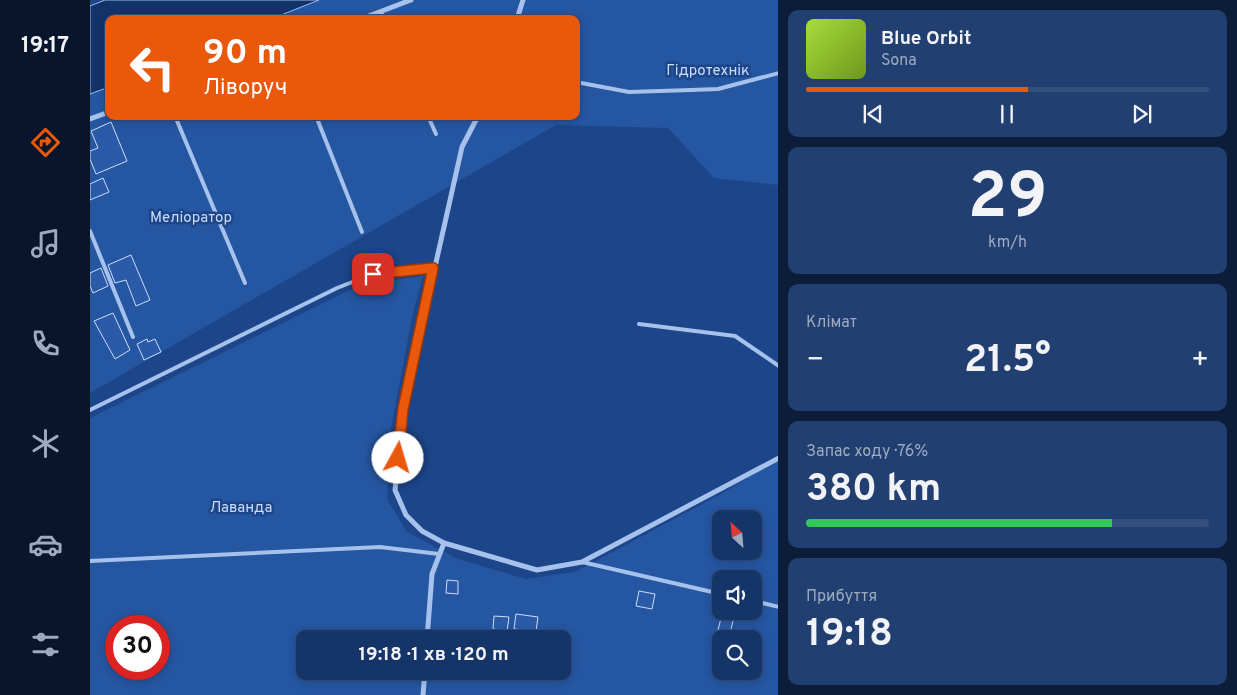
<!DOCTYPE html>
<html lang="uk">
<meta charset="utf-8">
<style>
body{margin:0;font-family:Overpass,sans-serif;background:#223f71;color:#f1f3f6;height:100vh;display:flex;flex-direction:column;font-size:19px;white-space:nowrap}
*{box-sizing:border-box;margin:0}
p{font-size:16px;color:#9daac0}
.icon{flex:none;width:28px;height:28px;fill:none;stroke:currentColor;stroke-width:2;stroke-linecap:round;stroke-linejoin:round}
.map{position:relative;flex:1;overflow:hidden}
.sheet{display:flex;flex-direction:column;gap:10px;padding:10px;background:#0c1d39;width:459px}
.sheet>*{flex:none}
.banner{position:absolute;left:15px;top:15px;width:475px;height:105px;border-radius:10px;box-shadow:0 2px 8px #0003,0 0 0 1px #344f7c;background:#ea580c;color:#fff;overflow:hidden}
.needle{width:32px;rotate:334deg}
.fabs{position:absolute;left:622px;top:510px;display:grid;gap:10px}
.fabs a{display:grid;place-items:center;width:50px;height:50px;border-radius:10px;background:#153468;box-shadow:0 2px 8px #0003,0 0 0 1px #344f7c;font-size:25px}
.speed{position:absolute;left:15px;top:615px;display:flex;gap:10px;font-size:25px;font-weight:700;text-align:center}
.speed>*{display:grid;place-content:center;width:65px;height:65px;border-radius:50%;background:#153468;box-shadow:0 2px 8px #0003,0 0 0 1px #344f7c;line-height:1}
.speed .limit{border:8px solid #d22;background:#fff;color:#111}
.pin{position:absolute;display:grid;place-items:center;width:42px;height:42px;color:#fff;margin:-21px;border-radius:10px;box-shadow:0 2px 8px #0006}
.me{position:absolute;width:55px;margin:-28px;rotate:6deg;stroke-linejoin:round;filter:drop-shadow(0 0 4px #0008)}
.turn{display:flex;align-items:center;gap:18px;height:105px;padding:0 15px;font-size:22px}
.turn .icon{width:65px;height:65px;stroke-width:2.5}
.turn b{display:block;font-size:35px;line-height:42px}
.big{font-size:38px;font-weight:700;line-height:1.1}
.sheet .widget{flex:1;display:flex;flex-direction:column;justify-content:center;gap:8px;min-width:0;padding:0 18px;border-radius:10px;background:#223f71}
.sheet .dial{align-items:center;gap:0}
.dial b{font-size:65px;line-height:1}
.song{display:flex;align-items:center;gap:15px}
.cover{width:60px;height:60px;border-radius:8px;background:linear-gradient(135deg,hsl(80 70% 55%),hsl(80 70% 35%))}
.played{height:5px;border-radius:2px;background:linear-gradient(90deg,#ea580c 55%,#344f7c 55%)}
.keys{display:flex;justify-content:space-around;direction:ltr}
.heat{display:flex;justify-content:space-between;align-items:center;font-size:28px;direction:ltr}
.charge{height:8px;border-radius:4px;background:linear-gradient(90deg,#34c759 76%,#344f7c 0)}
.trip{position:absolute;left:206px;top:630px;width:275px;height:50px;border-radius:10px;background:#153468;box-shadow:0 2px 8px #0003,0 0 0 1px #344f7c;font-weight:700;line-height:50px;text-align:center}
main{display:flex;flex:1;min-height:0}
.tabs{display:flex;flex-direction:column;width:90px;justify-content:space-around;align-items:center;background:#08152a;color:#9daac0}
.tabs .icon{width:35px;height:35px}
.tabs .current{color:#ea580c}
.tabs b{font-size:22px;color:#f1f3f6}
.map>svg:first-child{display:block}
</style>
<main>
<nav class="tabs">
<b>19:17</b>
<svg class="icon current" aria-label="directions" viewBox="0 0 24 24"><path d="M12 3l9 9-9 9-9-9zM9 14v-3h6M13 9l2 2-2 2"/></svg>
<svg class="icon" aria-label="music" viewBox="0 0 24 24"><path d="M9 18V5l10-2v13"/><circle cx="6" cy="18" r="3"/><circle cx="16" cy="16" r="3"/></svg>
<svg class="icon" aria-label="phone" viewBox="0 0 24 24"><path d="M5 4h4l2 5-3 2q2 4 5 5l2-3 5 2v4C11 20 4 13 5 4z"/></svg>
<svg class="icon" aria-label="climate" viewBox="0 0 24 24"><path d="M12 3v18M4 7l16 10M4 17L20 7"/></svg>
<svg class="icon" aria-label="car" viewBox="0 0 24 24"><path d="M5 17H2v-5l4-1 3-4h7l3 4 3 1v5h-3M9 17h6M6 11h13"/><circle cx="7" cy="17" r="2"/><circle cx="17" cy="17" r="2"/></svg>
<svg class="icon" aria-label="filters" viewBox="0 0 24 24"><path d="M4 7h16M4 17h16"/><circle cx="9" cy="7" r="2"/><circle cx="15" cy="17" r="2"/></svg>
</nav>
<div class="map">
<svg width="689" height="695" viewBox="0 0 689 695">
<rect width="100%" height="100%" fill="#1c458a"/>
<!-- green -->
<g fill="#2556a2" fill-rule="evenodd">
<polygon points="229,0 688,0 688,185 624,178 578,128 466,125 0,393 0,94 19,87 19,116 486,116 486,19 181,19"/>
<path d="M333,276L323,313L301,429L297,499L317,532L368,559L436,579L485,572L631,494L688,459V695H0V418L270,285ZM631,519H664V551H631ZM631,579H664V611H631ZM26,626H69V669H26ZM215,639H472V671H215ZM631,639H664V671H631Z"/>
</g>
<!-- water -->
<polygon fill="#133268" stroke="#99bcee" points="15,0 229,0 181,19 19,19 19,87 0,94 0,6"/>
<!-- building -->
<g fill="#2b5ba8" stroke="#ccddf9">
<polygon points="21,122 37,161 6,174 0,159 0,151 8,148 1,131"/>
<polygon points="13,178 19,192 0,200 0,184"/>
<polygon points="41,255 60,300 46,306 36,280 25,283 18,265"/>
<polygon points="11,268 18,286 3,293 0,286 0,273"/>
<polygon points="23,313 40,350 25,359 4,321"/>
<polygon points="57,339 58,342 65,339 71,352 54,360 47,344"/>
<polygon points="357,580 368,581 368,594 356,593"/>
<polygon points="549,591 565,594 562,609 546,606"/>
<polygon points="426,614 448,617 446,631 424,629"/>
<polygon points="632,614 644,617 640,633 628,630"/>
<polygon points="404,616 419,617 417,631 403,629"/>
</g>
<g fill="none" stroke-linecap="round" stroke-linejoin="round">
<!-- service -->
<g stroke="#a6c2ec" stroke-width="4">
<polyline points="291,12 294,19"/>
<polyline points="486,82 539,92 601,90 628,89 689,73"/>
<polyline points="85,116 155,283"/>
<polyline points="226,116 272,232"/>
<polyline points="338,116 346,134"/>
<polyline points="0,231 43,337"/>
<polyline points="549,324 645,336 689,366"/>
<polyline points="0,410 247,288 283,274 343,268"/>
<polyline points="0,561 290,547 349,554"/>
<polyline points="492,562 631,594"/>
<polyline points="664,601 689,607"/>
</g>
<!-- minor -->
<g stroke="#a6c2ec" stroke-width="5">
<polyline points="271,19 321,0"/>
<polyline points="427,19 433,0"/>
<polyline points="388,116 372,147 313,409 305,490 316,515 332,531 354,543 447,570 492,562 689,458"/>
<polyline points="0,119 19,112"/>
<polyline points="337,639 342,574 354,543"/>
<polyline points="333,695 335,671"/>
</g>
</g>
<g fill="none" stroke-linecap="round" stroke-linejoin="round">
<!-- route casing -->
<g stroke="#983908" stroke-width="12">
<polyline id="route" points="283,274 343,268 313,409 308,458"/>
</g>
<!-- route -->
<use href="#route" stroke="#ea580c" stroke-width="9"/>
</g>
<g text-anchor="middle" stroke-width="5" stroke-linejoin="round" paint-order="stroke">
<!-- park labels -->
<g font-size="15" fill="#ccddf9" stroke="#1c458a">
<text x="618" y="75">Гідротехнік</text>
<text x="101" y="222">Меліоратор</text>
<text x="151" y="512">Лаванда</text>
</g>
</g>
</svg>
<div class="fabs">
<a><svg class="needle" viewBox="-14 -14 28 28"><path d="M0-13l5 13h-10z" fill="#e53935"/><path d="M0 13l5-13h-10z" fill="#9daac0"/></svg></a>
<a><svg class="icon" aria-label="sound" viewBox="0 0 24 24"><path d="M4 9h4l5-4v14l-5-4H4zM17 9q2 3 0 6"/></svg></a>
<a><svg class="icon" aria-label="search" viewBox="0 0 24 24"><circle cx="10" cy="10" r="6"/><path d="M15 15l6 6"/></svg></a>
</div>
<div class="speed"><div class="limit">30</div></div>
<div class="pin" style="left:283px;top:274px;background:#d93025"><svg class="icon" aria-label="arrive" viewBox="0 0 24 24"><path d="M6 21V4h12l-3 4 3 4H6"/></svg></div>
<svg class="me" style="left:308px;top:458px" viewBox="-20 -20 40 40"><circle r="19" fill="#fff"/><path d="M0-13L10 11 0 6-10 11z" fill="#ea580c"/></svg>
<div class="trip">19:18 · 1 хв · 120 m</div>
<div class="banner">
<div class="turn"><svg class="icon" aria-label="left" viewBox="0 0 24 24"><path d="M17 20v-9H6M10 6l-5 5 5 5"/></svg><div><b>90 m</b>Ліворуч</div></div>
</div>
</div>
<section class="sheet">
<div class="widget">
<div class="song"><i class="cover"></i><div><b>Blue Orbit</b><p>Sona</p></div></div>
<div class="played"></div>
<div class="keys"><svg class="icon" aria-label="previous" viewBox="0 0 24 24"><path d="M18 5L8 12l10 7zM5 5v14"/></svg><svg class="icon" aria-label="pause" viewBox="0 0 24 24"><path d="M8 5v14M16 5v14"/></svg><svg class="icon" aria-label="next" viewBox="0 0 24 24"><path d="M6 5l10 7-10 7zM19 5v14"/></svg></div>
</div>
<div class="widget dial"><b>29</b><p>km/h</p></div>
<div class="widget"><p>Клімат</p>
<div class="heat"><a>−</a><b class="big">21.5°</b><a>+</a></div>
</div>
<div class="widget"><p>Запас ходу · 76%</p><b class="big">380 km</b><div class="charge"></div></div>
<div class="widget"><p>Прибуття</p><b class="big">19:18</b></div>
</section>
</main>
